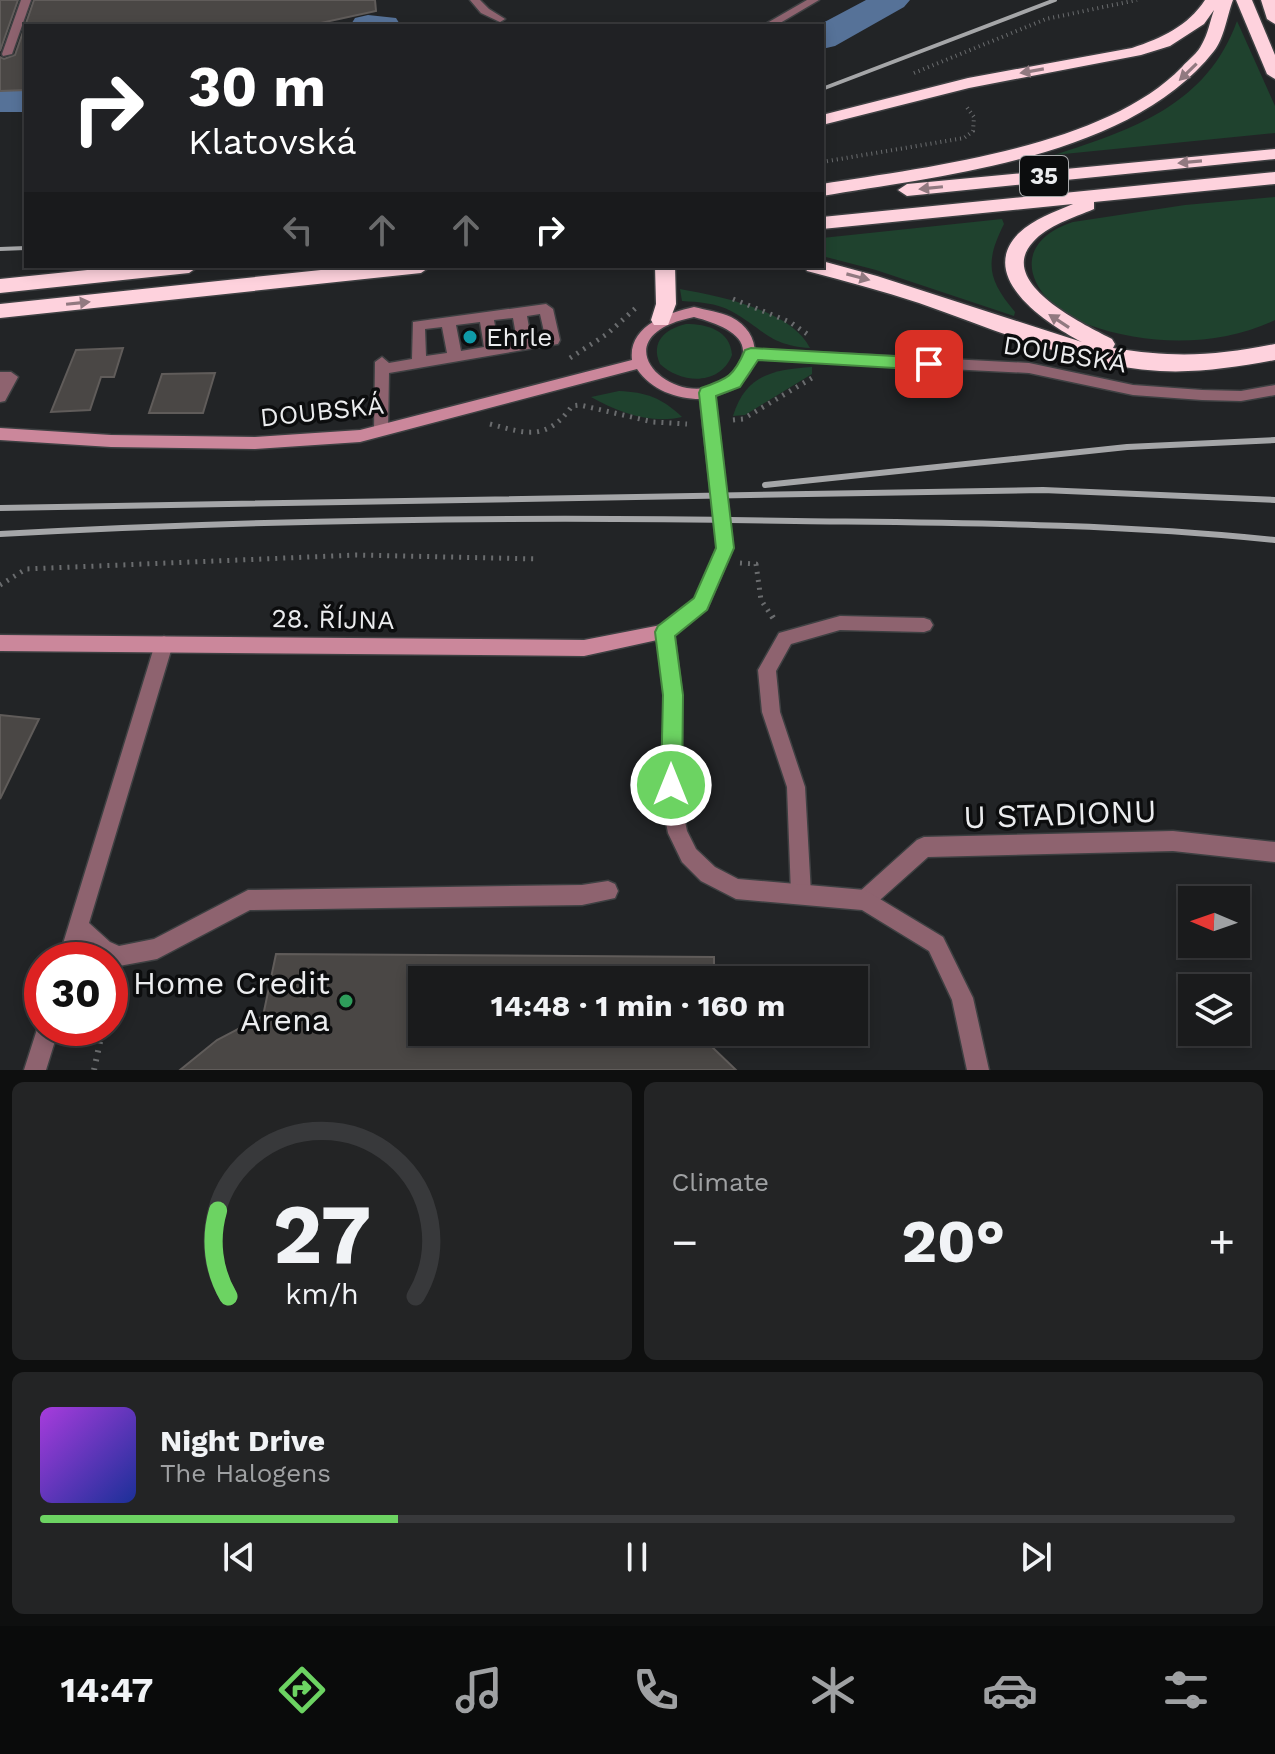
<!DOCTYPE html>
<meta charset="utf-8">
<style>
body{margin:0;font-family:"Work Sans",sans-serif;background:#232425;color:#f1f3f6;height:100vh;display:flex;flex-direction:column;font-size:30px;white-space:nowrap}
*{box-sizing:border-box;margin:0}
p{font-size:26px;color:#9fa1a3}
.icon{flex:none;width:44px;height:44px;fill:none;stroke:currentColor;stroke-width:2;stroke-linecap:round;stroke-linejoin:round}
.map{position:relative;height:1070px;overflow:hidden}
.side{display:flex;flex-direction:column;gap:12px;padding:12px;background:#0e0f0f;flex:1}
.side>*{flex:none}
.guide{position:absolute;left:24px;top:24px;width:800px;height:244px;border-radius:0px;box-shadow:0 4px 12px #0003,0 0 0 2px #38393b;background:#202124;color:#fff;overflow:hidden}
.needle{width:52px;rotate:272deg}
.buttons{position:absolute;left:1178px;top:886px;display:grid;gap:16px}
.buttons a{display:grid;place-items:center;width:72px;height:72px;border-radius:0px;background:#1a1b1c;box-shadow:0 4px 12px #0003,0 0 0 2px #38393b;font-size:40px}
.speed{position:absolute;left:24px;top:942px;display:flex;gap:16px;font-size:40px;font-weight:700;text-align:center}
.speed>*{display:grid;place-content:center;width:104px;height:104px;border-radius:50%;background:#1a1b1c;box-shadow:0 4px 12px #0003,0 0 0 2px #38393b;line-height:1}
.speed .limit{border:12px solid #d22;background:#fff;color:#111}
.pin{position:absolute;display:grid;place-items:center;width:68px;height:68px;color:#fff;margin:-34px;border-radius:16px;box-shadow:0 4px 12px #0006}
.me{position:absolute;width:88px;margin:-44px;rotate:0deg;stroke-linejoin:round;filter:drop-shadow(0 0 6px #0008)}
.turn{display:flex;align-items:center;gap:28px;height:168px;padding:0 32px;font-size:36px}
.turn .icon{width:104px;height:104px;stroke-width:2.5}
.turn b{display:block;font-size:56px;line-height:68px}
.lanes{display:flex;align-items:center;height:76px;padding:0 32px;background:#0003;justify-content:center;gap:40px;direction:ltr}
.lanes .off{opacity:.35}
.big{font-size:60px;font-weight:700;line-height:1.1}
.side .card{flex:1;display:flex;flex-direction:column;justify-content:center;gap:12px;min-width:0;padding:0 28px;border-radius:12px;background:#232425}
.side .dial{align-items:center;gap:0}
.dial svg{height:208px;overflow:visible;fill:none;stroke:#38393b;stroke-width:7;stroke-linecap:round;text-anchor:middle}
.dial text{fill:#f1f3f6;stroke:none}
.song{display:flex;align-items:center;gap:24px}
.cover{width:96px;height:96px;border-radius:12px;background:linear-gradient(135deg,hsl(280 70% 55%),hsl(230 70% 35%))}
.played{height:8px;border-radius:4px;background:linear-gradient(90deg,#6cd362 30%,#38393b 30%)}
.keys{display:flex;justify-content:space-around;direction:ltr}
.heat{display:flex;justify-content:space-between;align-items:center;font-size:44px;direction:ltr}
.side .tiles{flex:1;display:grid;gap:12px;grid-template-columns:1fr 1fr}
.card:last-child{grid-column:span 2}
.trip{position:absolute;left:408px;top:966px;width:460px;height:80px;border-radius:0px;background:#1a1b1c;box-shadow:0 4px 12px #0003,0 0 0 2px #38393b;font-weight:700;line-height:80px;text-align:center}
.menu{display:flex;height:128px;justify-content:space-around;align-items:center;background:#0a0b0b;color:#9fa1a3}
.menu .icon{width:56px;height:56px}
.menu .on{color:#6cd362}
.menu b{font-size:36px;color:#f1f3f6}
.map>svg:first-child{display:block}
</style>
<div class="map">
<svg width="1275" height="1070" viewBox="0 0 1275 1070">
<rect width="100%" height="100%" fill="#222426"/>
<!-- green -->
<g fill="#1f422e">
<path d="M1237,21L1275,106V133L1054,155C1132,130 1207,105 1237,21Z"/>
<path d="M1275,197V320C1218,347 1148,346 1089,325C1034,306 1001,246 1073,222L1185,205Z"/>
<path d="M1002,219L1004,224C985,262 987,279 1015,312L1014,316L876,270L822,256V238Z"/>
<path d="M680,289C719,296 791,310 810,348C768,345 764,329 731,311C716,303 699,302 682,301Z"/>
<path d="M686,324C707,324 730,330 732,355C720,386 681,384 660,364C650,342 665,329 686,324Z"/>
<path d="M812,367V374L745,415L733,416C746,374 773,370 812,367Z"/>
<path d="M619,391C646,392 662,398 682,417C651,424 619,413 591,397Z"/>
</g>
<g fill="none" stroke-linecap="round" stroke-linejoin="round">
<!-- river -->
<g fill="#567298" fill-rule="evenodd">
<polygon points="866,0 910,0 904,7 835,46 822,49 822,26 817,26"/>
<polygon points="368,15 396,18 401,26 350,26 355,18"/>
<rect x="0" y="88" width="26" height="24"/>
</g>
</g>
<!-- building -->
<g fill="#4a4745" stroke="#605c5a" stroke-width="2">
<polygon points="0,0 18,0 0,51"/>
<polygon points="34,0 375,0 376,11 307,26 26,26 26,90 0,91 0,57 4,59 15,55"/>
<polygon points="123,348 114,377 101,377 90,410 51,412 76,350"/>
<polygon points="215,373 203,413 149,413 162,374"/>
<polygon points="0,715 39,719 0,799"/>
<polygon points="276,954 714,957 714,980 422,980 422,1032 688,1032 708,1043 736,1070 180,1070 217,1040 263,1016"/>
</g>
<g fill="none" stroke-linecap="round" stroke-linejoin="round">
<!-- lane casing -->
<g stroke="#3e4042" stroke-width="3">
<g id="lane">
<polygon points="21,0 31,0 12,54 3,56 2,54"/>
<polygon points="807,0 819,0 775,26 762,26"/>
<path d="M546,304L553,309L560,340L558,344L389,373L388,431L386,435H376L374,431L375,362L382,357L389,363L412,359L413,322ZM540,314L545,336L531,339L527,316ZM513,318L517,341L498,344L494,320ZM480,322L484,347L461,351L456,325ZM442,327L447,353L426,356L425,329Z"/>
<polygon points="0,372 11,372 18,377 5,401 0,402"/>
<polygon points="840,616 924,618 930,620 933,625 930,630 924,632 840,630 791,644 776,671 780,712 805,787 811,894 808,901 801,904 794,901 791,894 787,787 762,712 758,670 779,633"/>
<polygon points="164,636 170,639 173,644 89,923 110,942 119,946 154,939 248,890 582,885 608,881 615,884 618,891 615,898 582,905 250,910 157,959 119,966 110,963 110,960 96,956 83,945 78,960 58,960 155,644 158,639"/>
<polygon points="1173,831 1275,842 1275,862 1173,851 928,857 872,907 865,910 858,907 855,900 858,893 917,840 924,837"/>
<polygon points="40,1020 42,1028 59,1028 46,1070 24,1070"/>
</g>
</g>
<!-- street casing -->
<g stroke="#3e4042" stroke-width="3">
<g id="street">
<polygon points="470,0 480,0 489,9 505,19 500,22 481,13"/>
<polygon points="751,349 1029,363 1133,385 1202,390 1241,391 1275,385 1275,395 1241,401 1202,400 1133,395 1029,373 751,359 744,354"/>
<polygon points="665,624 671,627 674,632 682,694 682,807 687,831 696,849 715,867 738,879 865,890 943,937 973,998 989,1070 967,1070 952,1000 929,951 862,910 736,899 701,881 682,862 668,833 663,807 664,694 656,632 659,627"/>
</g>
</g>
<!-- secondary casing -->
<g stroke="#3e4042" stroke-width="3">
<path id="secondary" d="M694,307C706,310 720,312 731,317C763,333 762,371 733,389C727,392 720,394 715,396L733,548L707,609L671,637L584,656L0,651V635L584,640L661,625L695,599L717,548L700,399C677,399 651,390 637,369L360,442L255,449L111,447L0,440V428L111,435L255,437L360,430L632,360C628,326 667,313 694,307ZM694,317C724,325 765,341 729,376C683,420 589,338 694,317Z"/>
</g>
<!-- highway casing -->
<g stroke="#3e4042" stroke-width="3">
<g id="highway">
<path d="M1205,0H1233C1227,16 1224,39 1214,51C1131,157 946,175 822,196V184C928,167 1105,147 1182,67C1188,60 1198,53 1202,44C1208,34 1210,21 1214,10L1204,24L1170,46L1141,55L969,88L822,125V115L968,78L1132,48C1162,38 1188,26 1205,0Z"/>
<polygon points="1236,0 1252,0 1275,55 1275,79 1267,74"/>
<polygon points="1261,0 1275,0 1275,24 1267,19"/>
<polygon points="1275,149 1275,159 907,196 898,190 907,184"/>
<path d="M1275,172V184L1094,202V209C1073,218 1048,225 1033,242C995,283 1085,325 1112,339L1115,344L1113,348C1174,358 1215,356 1275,344V360C1236,367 1200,373 1160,371C1077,366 996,330 919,303C882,291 845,281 807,271L804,266H822V261L877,276L1082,342C1047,324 975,277 1019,233C1034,219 1054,212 1073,204L822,229V217Z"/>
<polygon points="126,266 199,266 189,273 0,293 0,279"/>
<polygon points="359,266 431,266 421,273 0,318 0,304"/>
<polygon points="655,266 675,266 676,304 668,325 654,325 651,320 656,304"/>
</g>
</g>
<!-- path-far2 -->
<g stroke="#6a6c6e" stroke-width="4" stroke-dasharray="1 4" stroke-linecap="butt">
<polyline points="914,73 1046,19 1137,0"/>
<polyline points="822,162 964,138 973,131 974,117 966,106"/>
</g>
<!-- path-far1 -->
<g stroke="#6a6c6e" stroke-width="5" stroke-dasharray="2 6" stroke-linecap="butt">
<polyline points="733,299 790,322 810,336"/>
<polyline points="570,358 607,334 638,306"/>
<polyline points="733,420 743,419 812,378"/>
<path d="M490,424C527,434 547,441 572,406L580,405L653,422L687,424"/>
<polyline points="740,563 756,564 761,600 773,618"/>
<polyline points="0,585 26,569 357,555 539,559"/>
</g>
<!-- path -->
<g stroke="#6a6c6e" stroke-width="6" stroke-dasharray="2 7" stroke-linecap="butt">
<polyline points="772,616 775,621"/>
<polyline points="110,996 114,977"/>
<polyline points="94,1070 103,1028"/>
</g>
<!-- lane -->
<use href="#lane" fill="#8e636f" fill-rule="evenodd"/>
<!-- street -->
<use href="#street" fill="#8e636f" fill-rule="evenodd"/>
<!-- secondary -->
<use href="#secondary" fill="#cb879b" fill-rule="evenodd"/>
<!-- highway -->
<use href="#highway" fill="#fed2dd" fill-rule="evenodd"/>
<!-- rail-far1 -->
<g stroke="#a5a6a8" stroke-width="4">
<polyline points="822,89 1055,0"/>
<polyline points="0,249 26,248"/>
</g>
<!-- rail -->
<g stroke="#a5a6a8" stroke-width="6">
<polyline points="765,485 1127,447 1275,440"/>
<polyline points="0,508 1043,490 1275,500"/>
<path d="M0,534C265,519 530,516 795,521C955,523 1115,523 1275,540"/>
</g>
</g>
<!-- one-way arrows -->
<defs><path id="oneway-solid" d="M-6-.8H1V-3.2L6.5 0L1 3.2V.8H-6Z" transform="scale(2)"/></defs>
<g fill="#917980">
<use href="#oneway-solid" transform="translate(1032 71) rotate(170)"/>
<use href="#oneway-solid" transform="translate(1188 72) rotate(136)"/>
<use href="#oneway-solid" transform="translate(1190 162) rotate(175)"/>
<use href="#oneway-solid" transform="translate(931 188) rotate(174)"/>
<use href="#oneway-solid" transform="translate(858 277) rotate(15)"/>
<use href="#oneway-solid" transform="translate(78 303) rotate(-6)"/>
<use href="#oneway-solid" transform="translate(1059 321) rotate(-147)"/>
</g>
<!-- route -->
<path fill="#6cd362" stroke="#468940" stroke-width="2" d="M751,348L929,358L937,364L929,370L758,360L740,387L716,396L734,548L707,610L675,636L683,695L682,785L679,792L671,795L664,792L661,785L663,695L655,632L658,626L694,598L716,548L699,393L701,388C728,379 734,376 745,350Z"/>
<!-- markers -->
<circle fill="#0f9aa8" stroke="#0c0d0e" stroke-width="3" cx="470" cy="337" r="8"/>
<circle fill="#2e9e5b" stroke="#0c0d0e" stroke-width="3" cx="346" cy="1001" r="8"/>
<g text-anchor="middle" stroke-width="7" stroke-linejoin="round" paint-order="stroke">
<!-- shield labels -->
<rect fill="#0c0d0e" stroke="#a8a9ab" stroke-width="2" x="1020" y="156" width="48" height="40" rx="6"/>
<g font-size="24" font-weight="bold" fill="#ebecee">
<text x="1044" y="184">35</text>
</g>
<!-- poi labels -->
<g font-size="26" fill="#ebecee" stroke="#0c0d0e" text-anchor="start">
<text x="486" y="346">Ehrle</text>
</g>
<!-- street labels -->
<g font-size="26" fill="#ebecee" stroke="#0c0d0e">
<text transform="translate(1065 354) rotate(9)" y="9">DOUBSKÁ</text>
<text transform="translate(322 411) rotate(-6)" y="9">DOUBSKÁ</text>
<text transform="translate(333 619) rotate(1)" y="9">28. ŘÍJNA</text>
</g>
<!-- near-street labels -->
<g font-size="32" fill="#ebecee" stroke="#0c0d0e">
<text transform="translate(1060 814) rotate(-2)" y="11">U STADIONU</text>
</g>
<!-- near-poi labels -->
<g font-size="32" fill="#ebecee" stroke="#0c0d0e" text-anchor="end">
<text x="330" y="994">Home Credit<tspan x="330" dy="37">Arena</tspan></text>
</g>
</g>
</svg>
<div class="buttons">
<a><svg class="needle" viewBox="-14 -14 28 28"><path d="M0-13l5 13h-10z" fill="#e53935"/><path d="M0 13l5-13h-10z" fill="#9fa1a3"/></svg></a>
<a><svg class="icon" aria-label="layers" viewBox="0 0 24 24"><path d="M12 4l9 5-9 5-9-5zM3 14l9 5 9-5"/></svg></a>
</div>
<div class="speed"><div class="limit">30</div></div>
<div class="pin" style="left:929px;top:364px;background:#d93025"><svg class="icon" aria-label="arrive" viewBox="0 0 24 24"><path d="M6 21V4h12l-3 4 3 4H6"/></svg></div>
<svg class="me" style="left:671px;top:785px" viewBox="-20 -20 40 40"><circle r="17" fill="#6cd362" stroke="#fff" stroke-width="3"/><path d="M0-11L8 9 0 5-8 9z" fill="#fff"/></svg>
<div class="trip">14:48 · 1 min · 160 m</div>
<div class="guide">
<div class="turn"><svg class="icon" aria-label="right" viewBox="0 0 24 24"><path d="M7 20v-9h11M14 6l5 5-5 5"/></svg><div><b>30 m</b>Klatovská</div></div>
<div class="lanes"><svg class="icon off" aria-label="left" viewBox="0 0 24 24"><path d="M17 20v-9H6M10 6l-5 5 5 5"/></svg><svg class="icon off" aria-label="ahead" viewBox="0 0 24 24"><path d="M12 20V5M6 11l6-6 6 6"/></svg><svg class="icon off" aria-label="ahead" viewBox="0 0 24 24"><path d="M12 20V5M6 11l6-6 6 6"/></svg><svg class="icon" aria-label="right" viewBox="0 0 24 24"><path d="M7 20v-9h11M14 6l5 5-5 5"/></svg></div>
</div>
</div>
<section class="side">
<div class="tiles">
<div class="card dial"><svg viewBox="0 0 100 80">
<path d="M14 69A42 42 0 1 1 86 69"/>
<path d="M14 69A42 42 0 0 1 10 36" stroke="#6cd362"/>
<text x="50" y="56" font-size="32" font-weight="700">27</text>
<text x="50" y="72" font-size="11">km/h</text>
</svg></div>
<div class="card"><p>Climate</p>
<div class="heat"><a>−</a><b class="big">20°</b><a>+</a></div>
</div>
<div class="card">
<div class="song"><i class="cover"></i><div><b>Night Drive</b><p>The Halogens</p></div></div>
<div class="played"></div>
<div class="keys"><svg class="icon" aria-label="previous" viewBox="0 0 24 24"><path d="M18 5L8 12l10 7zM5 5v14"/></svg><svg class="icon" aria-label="pause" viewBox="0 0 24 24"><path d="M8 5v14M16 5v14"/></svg><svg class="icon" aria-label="next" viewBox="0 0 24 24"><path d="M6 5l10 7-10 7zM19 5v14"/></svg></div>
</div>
</div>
</section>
<nav class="menu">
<b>14:47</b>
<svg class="icon on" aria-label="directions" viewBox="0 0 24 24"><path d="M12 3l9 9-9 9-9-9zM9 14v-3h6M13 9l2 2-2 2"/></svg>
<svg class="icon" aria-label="music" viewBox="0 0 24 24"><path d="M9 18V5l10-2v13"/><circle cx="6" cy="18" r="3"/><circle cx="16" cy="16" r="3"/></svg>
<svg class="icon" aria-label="phone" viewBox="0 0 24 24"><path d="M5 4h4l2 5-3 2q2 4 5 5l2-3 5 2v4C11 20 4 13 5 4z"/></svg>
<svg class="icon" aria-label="climate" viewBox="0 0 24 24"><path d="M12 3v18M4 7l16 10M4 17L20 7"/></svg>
<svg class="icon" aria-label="car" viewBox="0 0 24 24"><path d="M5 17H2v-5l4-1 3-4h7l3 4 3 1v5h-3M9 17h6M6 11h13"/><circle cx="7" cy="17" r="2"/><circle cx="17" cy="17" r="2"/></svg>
<svg class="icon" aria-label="filters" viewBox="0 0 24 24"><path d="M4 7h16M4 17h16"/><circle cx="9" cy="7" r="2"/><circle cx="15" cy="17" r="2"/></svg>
</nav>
